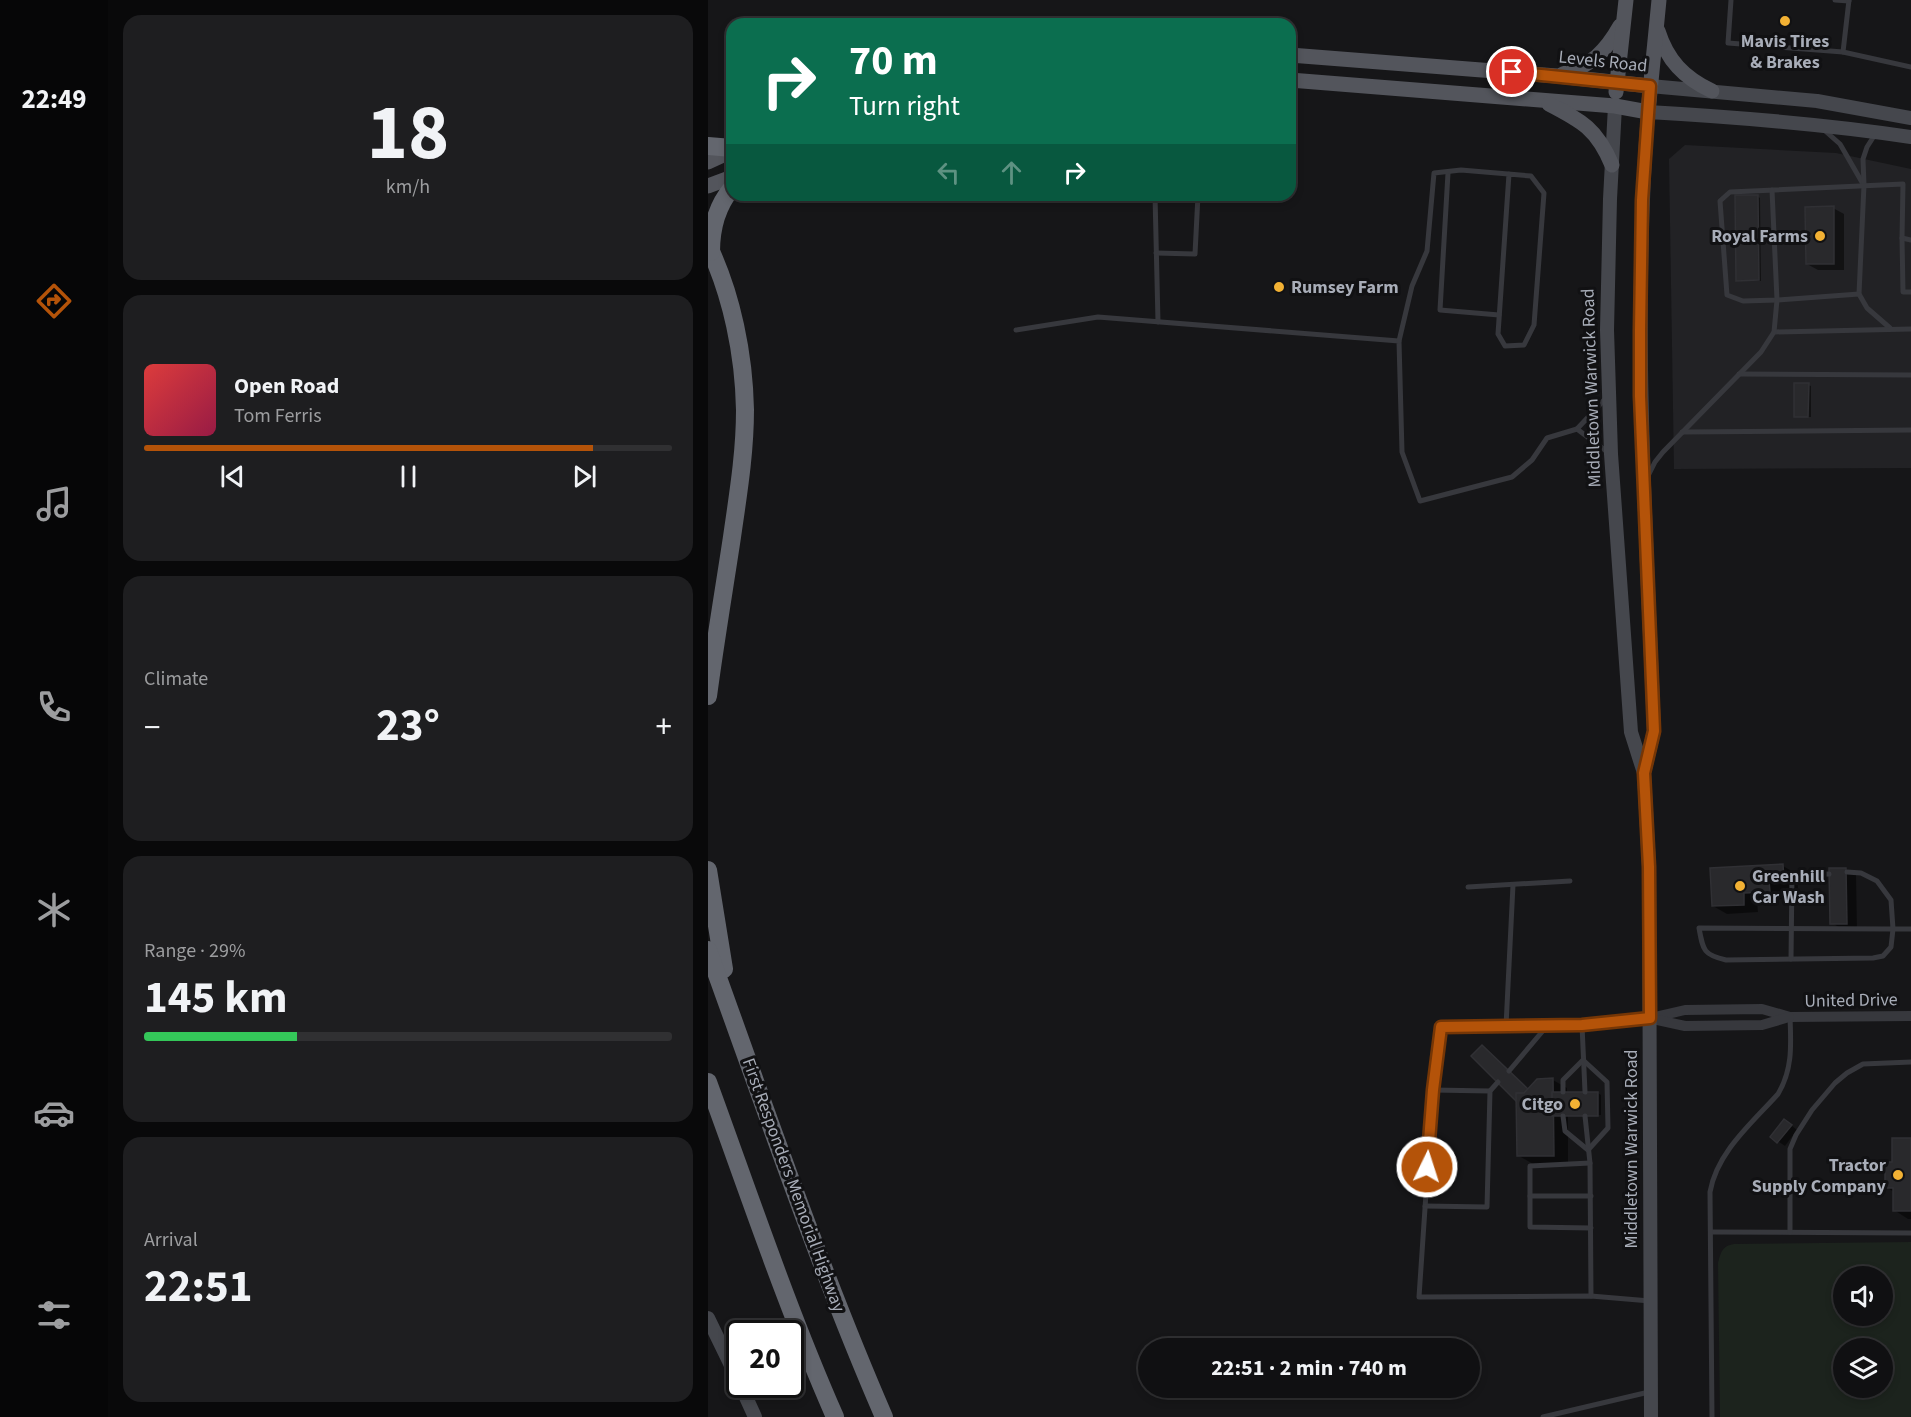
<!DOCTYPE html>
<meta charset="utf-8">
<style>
body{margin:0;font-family:"Source Sans 3",sans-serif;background:#1e1e20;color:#f1f3f6;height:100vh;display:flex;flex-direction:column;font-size:22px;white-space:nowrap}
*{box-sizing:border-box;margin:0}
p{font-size:20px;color:#9c9d9f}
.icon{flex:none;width:33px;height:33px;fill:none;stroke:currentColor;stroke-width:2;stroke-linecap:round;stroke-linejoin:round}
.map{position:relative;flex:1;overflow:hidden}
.drawer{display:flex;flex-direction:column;gap:15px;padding:15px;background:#09090a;width:600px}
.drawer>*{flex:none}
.top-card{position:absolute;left:18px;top:18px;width:570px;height:183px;border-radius:18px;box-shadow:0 3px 9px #0003,0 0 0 2px #303032;background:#0b6e4f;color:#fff;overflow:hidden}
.buttons{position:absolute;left:1125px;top:1266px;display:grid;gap:12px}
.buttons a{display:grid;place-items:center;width:60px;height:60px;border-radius:50%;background:#101012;box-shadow:0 3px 9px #0003,0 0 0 2px #303032;font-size:30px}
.speed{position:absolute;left:18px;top:1320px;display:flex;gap:12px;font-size:30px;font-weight:700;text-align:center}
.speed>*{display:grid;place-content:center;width:78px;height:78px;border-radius:50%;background:#101012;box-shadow:0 3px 9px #0003,0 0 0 2px #303032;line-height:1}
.speed .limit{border:3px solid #111;border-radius:9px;background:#fff;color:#111}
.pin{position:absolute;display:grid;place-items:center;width:51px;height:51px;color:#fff;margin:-26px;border:3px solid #fff;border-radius:50%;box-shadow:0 2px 6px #0007}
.me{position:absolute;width:66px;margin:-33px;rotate:4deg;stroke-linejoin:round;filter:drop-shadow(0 0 4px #0008)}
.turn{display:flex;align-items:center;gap:21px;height:126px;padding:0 24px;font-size:27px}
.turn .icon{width:78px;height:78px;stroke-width:2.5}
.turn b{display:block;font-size:42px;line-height:51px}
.lanes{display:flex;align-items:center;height:57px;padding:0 24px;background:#0003;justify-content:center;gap:30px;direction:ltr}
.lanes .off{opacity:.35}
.big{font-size:45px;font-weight:700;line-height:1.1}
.drawer .tile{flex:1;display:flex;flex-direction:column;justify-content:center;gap:9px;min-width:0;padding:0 21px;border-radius:18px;background:#1e1e20}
.drawer .dial{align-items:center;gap:0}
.dial b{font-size:78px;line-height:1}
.song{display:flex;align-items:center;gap:18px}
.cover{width:72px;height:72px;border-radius:9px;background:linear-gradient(135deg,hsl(0 70% 55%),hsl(340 70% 35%))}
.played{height:6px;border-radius:3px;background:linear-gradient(90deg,#b45309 85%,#303032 85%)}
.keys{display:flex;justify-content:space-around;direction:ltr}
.heat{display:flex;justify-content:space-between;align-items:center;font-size:33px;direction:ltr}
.charge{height:9px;border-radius:4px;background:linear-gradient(90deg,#34c759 29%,#303032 0)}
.trip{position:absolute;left:430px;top:1338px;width:342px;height:60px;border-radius:30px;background:#101012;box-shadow:0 3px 9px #0003,0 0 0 2px #303032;font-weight:700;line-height:60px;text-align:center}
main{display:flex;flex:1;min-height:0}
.menu{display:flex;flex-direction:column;width:108px;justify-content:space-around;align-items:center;background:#060607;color:#9c9d9f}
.menu .icon{width:42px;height:42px}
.menu .selected{color:#b45309}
.menu b{font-size:27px;color:#f1f3f6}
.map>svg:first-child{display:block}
</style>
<main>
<nav class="menu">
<b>22:49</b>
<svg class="icon selected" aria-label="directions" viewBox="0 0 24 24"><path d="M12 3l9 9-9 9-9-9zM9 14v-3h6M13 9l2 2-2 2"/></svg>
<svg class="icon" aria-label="music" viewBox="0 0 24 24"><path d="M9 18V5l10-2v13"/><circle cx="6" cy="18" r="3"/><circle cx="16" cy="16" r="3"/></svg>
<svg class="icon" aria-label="phone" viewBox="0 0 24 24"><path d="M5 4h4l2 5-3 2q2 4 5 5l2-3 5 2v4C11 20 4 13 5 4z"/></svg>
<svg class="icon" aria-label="climate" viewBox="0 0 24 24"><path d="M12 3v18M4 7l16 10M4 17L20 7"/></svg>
<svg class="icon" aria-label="car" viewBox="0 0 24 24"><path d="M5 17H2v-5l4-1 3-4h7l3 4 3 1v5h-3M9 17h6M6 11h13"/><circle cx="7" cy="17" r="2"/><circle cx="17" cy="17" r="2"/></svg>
<svg class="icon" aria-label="filters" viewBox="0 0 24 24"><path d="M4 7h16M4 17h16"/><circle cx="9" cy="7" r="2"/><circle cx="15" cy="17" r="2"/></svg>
</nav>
<section class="drawer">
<div class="tile dial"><b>18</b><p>km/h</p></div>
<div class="tile">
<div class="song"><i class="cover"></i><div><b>Open Road</b><p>Tom Ferris</p></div></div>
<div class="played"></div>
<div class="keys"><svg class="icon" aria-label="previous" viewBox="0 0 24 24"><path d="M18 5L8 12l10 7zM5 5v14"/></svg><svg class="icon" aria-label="pause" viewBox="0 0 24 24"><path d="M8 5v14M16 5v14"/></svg><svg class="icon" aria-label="next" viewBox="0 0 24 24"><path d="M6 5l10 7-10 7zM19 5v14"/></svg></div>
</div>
<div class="tile"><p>Climate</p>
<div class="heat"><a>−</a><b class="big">23°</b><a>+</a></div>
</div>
<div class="tile"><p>Range · 29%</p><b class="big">145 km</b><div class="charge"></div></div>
<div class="tile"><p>Arrival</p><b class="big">22:51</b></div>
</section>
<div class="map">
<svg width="1203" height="1417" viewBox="0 0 1203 1417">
<rect width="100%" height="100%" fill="#161618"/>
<!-- built -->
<polygon fill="#222225" points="977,145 1128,153 1203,169 1203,468 966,469 961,159"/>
<!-- grass -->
<path fill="#1c231d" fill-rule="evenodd" d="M1203,1242V1417H1012L1010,1263C1013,1252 1014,1246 1026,1244ZM1136,1276H1174V1316H1136ZM1136,1348H1174V1388H1136Z"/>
<!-- shadow -->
<g fill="#0007">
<polygon points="1049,196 1052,198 1053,281 1032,281 1029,280"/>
<polygon points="1125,208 1136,214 1136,270 1110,270 1099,264"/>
<polygon points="1100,385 1103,386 1103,417 1090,417 1088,416"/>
<polygon points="1075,866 1089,874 1090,888 1075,888 1076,899 1049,901 1050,912 1019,914 1005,906"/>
<polygon points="1138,869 1148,875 1149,929 1134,929 1124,923"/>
<polygon points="775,1047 820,1090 830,1080 845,1080 859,1088 859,1093 890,1093 893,1095 893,1115 860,1115 860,1164 825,1164 811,1156 810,1100"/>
<polygon points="1083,1125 1089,1130 1077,1146 1064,1137"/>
<polygon points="1203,1140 1203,1219 1200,1219 1186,1210 1186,1192 1178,1187 1185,1164"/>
</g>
<!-- building -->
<g fill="#29292c" stroke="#303034" stroke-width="1.5">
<polygon points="1027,195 1050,195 1051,280 1028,281"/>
<polygon points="1126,206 1126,264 1098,264 1097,207"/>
<polygon points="1086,383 1101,383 1100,417 1086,417"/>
<polygon points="1075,864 1076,880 1061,881 1062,892 1036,893 1036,905 1004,906 1002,868"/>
<polygon points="1121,868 1138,868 1139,924 1122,924"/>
<polygon points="774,1045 821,1090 809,1102 763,1056"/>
<polygon points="845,1078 846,1156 809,1156 808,1093 816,1093 829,1079"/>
<rect x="844" y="1092" width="46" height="24"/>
<polygon points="1076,1119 1084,1125 1069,1143 1062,1137"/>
<polygon points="1184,1138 1203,1138 1203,1211 1185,1211 1185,1188 1177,1188 1177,1162 1184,1162"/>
</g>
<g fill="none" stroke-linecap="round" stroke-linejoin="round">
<!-- lane -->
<g stroke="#37383d" stroke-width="5">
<polyline points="1023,0 1020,43 1135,52"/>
<polyline points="1127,0 1141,1"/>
<polyline points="1141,0 1135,52 1203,67"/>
<polyline points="1115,129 1132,144 1155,184"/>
<polyline points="1168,133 1159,147 1155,159 1156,185 1151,294 1159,308 1182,328"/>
<polyline points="740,173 732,310 791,315"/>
<polyline points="447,195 450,322"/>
<polyline points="490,195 558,195"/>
<polyline points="1194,238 1203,240"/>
<polyline points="448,253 487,254 490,195"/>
<polyline points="1151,294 1069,300 1035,301 1019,295 1012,201 1022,192 1195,184 1194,238 1195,292 1203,292"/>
<polyline points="308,330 390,317 691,341 694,452 712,501 804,477 824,460 839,438 869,429"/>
<polyline points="1066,332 1203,329"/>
<polyline points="691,341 704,286 719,251 726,173 753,170 823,176 836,193 826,325 816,345 797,346 790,334 801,174"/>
<polyline points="1031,374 1203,375"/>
<polyline points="898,398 869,429 902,454"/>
<polyline points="974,432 1203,430"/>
<polyline points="940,476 947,462 955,452 1053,352 1066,332 1069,300 1064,190"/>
<path d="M1139,872L1153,873L1169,881L1183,900L1185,929L1183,947L1175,956L1165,958L1018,960C996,955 995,951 991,928L1185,929H1203"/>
<polyline points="760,887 862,881"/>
<polyline points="1083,959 1084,875 1121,874"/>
<polyline points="939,1018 874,1025 733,1027 725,1090 711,1297 883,1296 942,1301"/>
<polyline points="874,1025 877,1092"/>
<polyline points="798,1026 805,885"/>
<polyline points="801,1071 839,1026"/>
<polyline points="725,1090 782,1091"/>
<polyline points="855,1092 855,1080 875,1060 899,1082 900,1128 880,1150 857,1131 855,1116"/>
<polyline points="877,1116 882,1163 883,1296"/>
<polyline points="822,1196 822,1166 882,1163"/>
<polyline points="883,1196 822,1196 822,1227 883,1228"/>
<polyline points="717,1206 779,1207 782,1091 790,1082"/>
<polyline points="1003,1232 1203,1233"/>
<polyline points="1082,1232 1082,1149 1088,1135 1104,1110 1127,1083 1139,1073 1155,1064 1203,1062"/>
<polyline points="835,1417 941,1392"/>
<path d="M1004,1417L1002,1192C1009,1152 1044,1123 1070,1094C1085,1069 1083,1044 1082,1017"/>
</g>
<!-- street -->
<g stroke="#37383d" stroke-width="10">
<polyline points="942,1018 977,1010 1054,1009 1082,1017 1203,1016"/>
<polyline points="945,1019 977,1026 1054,1025 1081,1017"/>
</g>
<!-- secondary -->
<g stroke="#45474d" stroke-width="14">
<polyline points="942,86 1109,101 1203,118"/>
<polyline points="907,106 902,199 899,330 903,454 923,732 936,773 941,867 943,1417"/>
<path d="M936,773L946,731C938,525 924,318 940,112C1028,117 1116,124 1203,137"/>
<polyline points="0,1318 32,1384"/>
<polyline points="32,1384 47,1417"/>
</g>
<!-- primary -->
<g stroke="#53555c" stroke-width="15">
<path d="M950,31C959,60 976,78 1004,91"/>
<polyline points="582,55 849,76 942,86"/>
<path d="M855,74C883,66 898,51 912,26"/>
<polyline points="582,80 907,106 940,112 951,0"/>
<polyline points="908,92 918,0"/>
<path d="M841,104C874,121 889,129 904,165"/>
<polyline points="0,162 24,151"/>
<polyline points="0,186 24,177"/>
</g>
<!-- highway -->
<g stroke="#63666e" stroke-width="18">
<polyline points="0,146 24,148"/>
<path d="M0,245C24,295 36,355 37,410C37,453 30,495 24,537C16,590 7,643 0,696"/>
<path d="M3,252C3,228 8,207 24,188"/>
<polyline points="0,870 16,969"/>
<path d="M0,950C57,1107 110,1265 176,1417"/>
<path d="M0,1082C41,1194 79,1308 127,1417"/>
</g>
</g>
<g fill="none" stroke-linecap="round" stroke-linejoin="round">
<!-- route casing -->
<g stroke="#753606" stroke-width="15">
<polyline id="route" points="719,1167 725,1090 733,1027 874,1025 942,1018 941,867 936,773 946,731 932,396 932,330 934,200 942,86 804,72"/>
</g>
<!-- route -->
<use href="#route" stroke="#b45309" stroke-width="10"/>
</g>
<!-- markers -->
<g fill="#f2b134" stroke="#111113" stroke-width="2">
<circle cx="1077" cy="21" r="6"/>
<circle cx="1112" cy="236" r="6"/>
<circle cx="571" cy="287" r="6"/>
<circle cx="1032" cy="886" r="6"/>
<circle cx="867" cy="1104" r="6"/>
<circle cx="1190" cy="1175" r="6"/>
</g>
<g text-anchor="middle" stroke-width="6" stroke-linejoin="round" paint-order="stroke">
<!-- poi labels -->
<g font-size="18" font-weight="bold" fill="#a8adb8" stroke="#111113" text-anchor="end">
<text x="1077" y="47" text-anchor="middle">Mavis Tires<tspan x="1077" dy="21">&amp; Brakes</tspan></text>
<text x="1100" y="242">Royal Farms</text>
<text x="583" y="293" text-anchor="start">Rumsey Farm</text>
<text x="1044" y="882" text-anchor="start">Greenhill<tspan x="1044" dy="21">Car Wash</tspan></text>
<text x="855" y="1110">Citgo</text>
<text x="1178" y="1171">Tractor<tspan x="1178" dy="21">Supply Company</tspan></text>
</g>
<!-- street labels -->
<g font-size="18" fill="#a8adb8" stroke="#111113">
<text transform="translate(895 61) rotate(6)" y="6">Levels Road</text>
<text transform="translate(883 388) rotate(-92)" y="6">Middletown Warwick Road</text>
<text transform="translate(1143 1000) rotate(-1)" y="6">United Drive</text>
<text transform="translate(923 1149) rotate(-90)" y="6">Middletown Warwick Road</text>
<text transform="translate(86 1185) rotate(70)" y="6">First Responders Memorial Highway</text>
</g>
</g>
</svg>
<div class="buttons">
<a><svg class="icon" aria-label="sound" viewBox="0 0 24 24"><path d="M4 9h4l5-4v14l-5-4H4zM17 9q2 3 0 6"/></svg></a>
<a><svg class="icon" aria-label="layers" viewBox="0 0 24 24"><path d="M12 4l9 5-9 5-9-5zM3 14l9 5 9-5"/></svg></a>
</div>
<div class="speed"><div class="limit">20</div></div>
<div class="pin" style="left:804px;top:72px;background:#d93025"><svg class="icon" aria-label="arrive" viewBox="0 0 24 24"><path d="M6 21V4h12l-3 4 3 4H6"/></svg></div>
<svg class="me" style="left:719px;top:1167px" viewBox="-20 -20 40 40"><circle r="17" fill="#b45309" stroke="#fff" stroke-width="3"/><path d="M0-11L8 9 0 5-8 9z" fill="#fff"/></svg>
<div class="trip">22:51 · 2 min · 740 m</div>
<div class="top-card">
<div class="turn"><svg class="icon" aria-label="right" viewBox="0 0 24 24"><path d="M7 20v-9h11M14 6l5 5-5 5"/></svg><div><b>70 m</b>Turn right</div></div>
<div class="lanes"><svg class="icon off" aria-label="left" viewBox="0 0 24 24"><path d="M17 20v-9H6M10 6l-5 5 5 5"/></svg><svg class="icon off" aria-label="ahead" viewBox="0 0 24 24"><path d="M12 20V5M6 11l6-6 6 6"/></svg><svg class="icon" aria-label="right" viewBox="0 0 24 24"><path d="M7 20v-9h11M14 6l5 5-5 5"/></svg></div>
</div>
</div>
</main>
